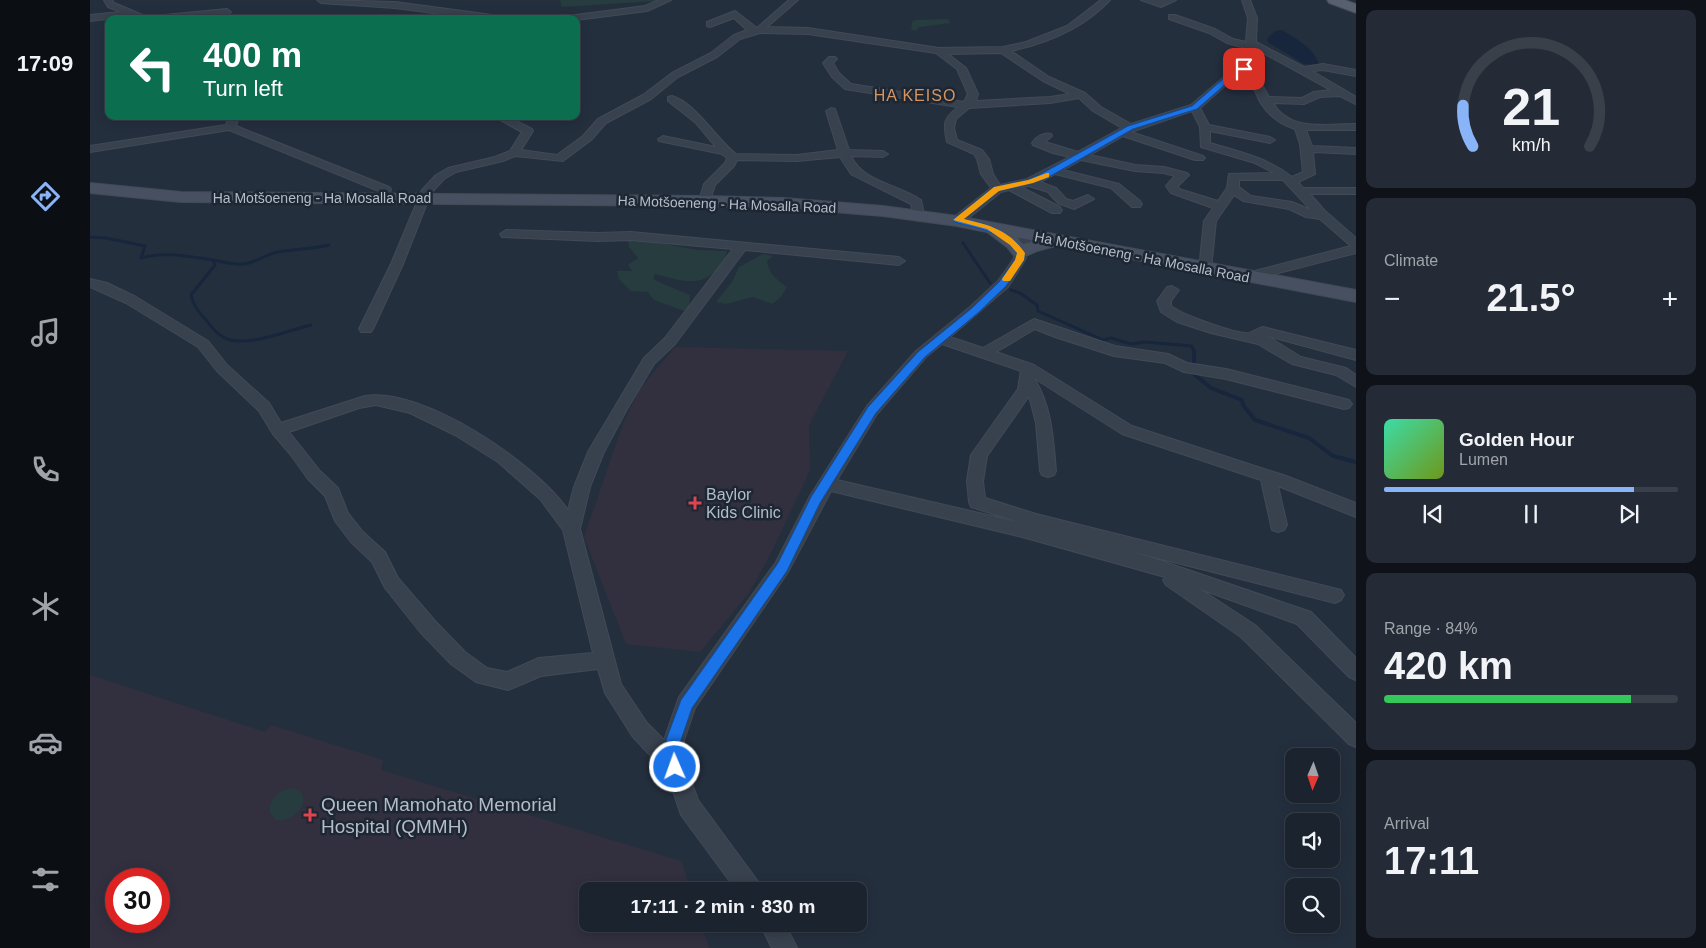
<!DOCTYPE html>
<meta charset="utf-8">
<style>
body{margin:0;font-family:Helvetica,sans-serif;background:#242b36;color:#f1f3f6;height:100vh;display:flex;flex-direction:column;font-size:19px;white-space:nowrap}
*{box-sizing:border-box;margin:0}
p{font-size:16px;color:#a0a4aa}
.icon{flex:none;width:28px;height:28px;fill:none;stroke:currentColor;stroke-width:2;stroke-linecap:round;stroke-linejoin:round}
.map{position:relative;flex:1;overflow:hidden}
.side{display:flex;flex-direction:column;gap:10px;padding:10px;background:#0f1319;width:350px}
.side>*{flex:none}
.top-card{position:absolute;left:15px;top:15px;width:475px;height:105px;border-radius:10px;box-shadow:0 2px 12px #0003,0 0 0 1px #39404a;background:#0b6e4f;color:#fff;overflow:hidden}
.needle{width:32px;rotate:182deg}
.tools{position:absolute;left:1195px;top:748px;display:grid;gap:10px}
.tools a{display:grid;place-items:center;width:55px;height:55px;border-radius:10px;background:#1b232e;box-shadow:0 2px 12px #0003,0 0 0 1px #39404a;font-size:25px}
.speed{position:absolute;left:15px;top:868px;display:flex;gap:10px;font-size:25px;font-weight:700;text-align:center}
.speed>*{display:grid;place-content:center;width:65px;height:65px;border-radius:50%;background:#1b232e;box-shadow:0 2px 12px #0003,0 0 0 1px #39404a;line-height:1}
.speed .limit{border:8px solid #d22;background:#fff;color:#111}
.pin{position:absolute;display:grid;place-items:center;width:42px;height:42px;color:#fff;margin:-21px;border-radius:10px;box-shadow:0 2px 8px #0006}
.me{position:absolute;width:55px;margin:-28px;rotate:358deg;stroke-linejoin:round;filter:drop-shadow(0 0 4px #0008)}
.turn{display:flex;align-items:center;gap:18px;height:105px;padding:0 15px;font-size:22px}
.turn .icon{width:65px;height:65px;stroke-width:2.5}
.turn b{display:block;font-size:35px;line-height:42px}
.big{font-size:38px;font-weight:600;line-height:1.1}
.side .widget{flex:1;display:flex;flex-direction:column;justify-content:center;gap:8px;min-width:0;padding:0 18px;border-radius:10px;background:#242b36}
.side .dial{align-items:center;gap:0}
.dial svg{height:130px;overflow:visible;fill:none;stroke:#39404a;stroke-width:7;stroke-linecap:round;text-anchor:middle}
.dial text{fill:#f1f3f6;stroke:none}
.song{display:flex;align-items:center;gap:15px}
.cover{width:60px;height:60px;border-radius:8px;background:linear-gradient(135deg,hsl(160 70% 55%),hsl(80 70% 35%))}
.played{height:5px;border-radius:2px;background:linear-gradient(90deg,#8ab4f8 85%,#39404a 85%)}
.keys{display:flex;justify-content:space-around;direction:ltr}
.heat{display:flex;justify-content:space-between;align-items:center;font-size:28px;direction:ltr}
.charge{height:8px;border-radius:4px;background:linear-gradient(90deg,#34c759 84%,#39404a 0)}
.trip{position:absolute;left:489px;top:882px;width:288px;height:50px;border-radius:10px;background:#1b232e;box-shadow:0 2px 12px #0003,0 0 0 1px #39404a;font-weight:600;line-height:50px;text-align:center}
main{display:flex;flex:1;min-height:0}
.dock{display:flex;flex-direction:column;width:90px;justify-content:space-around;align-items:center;background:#0b0e12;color:#a0a4aa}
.dock .icon{width:35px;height:35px}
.dock .selected{color:#8ab4f8}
.dock b{font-size:22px;color:#f1f3f6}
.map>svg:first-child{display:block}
</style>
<main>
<nav class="dock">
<b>17:09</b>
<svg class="icon selected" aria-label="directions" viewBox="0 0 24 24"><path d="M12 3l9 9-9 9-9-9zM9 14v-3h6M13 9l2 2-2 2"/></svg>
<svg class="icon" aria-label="music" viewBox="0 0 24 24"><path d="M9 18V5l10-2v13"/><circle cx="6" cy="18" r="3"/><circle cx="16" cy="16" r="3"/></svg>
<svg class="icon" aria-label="phone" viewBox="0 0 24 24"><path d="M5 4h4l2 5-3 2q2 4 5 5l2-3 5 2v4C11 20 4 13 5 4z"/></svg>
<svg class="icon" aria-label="climate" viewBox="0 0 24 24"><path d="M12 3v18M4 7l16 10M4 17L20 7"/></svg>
<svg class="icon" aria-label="car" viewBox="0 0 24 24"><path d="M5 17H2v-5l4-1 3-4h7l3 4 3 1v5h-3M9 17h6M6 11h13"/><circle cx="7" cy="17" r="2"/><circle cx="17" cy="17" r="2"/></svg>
<svg class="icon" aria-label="filters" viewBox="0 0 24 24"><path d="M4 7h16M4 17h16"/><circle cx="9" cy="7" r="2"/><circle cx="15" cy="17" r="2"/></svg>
</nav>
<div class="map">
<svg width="1266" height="948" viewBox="0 0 1266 948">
<rect width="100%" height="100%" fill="#242f3e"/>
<!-- medical -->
<g fill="#32303f" fill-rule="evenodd">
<polygon points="585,347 758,351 719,425 720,470 683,549 659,593 610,652 536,644 494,537 533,424 549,390"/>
<path d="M0,675L175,732L181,725L293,760L291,770L591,861L601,891H498V924H611L619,948H0ZM26,879H69V921H26Z"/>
</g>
<!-- green -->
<g fill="#263c3f">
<polygon points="470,0 566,0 566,1 472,7"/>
<polygon points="858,19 860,23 830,27 825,31 821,29 822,22 825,20"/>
<path d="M538,239L553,240L608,250L637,251C636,258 633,262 628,268C610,290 588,279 564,274V280L600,295L599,306L594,311L564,300L558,292L541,291L529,279L527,271H542L538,265L548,258L539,247Z"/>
<path d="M673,254L683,256L677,261C678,273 688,281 697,287L691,297L682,304L663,297L636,304L626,302L642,282L649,267Z"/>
<path d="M204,788C226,796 205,824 186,820L180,813C178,799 190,789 204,788Z"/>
</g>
<!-- water -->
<path fill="#17263c" d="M1192,30C1206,39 1224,47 1229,65L1214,64L1179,43L1177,39L1185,31Z"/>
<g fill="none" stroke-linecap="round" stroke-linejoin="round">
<!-- stream-far1 -->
<g stroke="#17263c" stroke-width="3">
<polyline points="0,237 16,238 55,246 51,258"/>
<polyline points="873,243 900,283"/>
<path d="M51,258C75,251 99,257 123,260L125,265L101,295C103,306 110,313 117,321C122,328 129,336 137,339C159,347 199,330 221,325"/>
<path d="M123,260C135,262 150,267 162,262C171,259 178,254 188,252C205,249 222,249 239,245"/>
<polyline points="921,290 930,293 947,305 948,311 1013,340 1021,338 1041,344 1054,342 1102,346 1105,354"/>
</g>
<!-- stream -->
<polyline stroke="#17263c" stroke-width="4" points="1104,352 1104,374 1121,388 1152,400 1153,405 1165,420 1219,438 1243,456 1266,462"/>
<!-- minor casing -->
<g stroke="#414a57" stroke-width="2">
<g id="minor">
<polygon points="14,0 22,0 24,3 60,18 64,16 137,9 141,12 137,15 94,19 48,19 41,16 0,21 0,15 31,12 18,7"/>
<polygon points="227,0 305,2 410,16 414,19 388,19 305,8 231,3"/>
<polygon points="569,0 581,0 557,11 486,20 486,19 474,19 478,16 555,6"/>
<path d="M699,0H708L677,27L718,28L849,48L913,47L936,42L977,26L1011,0H1020C994,28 957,43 921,51L959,77L995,93L1011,107L1041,124L1101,105L1140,72L1151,67L1155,48L1137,43L1119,33L1079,19V15H1085L1125,29L1143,39L1156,42L1158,18L1152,0H1160L1167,18L1166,42L1214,67L1233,64L1266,70V76L1233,70L1222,71L1266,97V104L1250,96L1230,97L1214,104L1183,103C1200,132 1236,124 1266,124V130H1216L1222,146L1266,148V154L1223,152L1225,174L1208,182L1213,188H1266V194H1220L1235,211L1266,238V253L1158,281L1153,280L1151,277L1153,274L1261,246L1230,219L1216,217L1199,209L1153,201L1144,195L1126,221L1121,269L1115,273L1110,272L1109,269L1114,221L1123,208L1081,193L1076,186L1085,176L1074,173L1045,171L991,160L973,170L1029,184L1050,201L1052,204L1050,207H1042L1021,188L965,174L950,182L966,188L976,199L983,201L998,195L1004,199L984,209L968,203L958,192L939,186L931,187L970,207L972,210L970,213H962L919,190L911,192L871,224H863L861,221L863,218L901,188L891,174L887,159L884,154L857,142C853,123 853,119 868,107L755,89L742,77L733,63L739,57H745L747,59L743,63L749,73L761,84L874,102L878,94L867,69L846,53L718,34L670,33L650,39L627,57L588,77L561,99L516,123L501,140L473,161L425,156L413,161L366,172L354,179L341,193L313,264L283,329L281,332H271L269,329L301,264L332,190L346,175L358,168L405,157L420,151L432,132L403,116H417L442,129L443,131L431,150L467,155L493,136L508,119L553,95L582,73L621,53L644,35L657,30L644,18L620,27L617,26V22L645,11L667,28ZM1164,48L1241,90L1224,92L1212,98L1179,97L1166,74L1160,68ZM911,53L953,81L980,94L960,97L886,101L888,94L876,68L858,54ZM1154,73C1162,81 1165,91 1169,100C1177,114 1189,124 1205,129L1210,144L1213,172L1202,177C1178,158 1150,152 1120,143V131L1180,143L1185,140L1180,137L1119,125L1110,108L1146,76ZM989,98L1003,111L1032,128L988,152L955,142L962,136L961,134C954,132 946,137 942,143L943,145L963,153L980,157L937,179L910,185L903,174L899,159L892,150L867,140L864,128L866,119L879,108L960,103ZM1102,111L1110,127L1111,147L1165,163L1184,173L1139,174L1137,188L1128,201L1089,189L1088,186L1099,175L1097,173L1074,167L1045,165L1000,155L1033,136L1105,160H1113L1115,158L1113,156L1041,132ZM1149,180H1193L1221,210L1202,202L1161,196L1149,187Z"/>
<polygon points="1051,0 1086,0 1071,7"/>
<path d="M582,96C606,103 626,139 646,154L707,155L748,150L736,111L741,108L745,109L759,150L793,151L798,154L793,157L761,156C772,182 810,185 831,200L834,215L832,218H824L821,204L761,174L750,157L707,161L647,160L644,166L625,185L619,203H611L609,201L614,184L635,163L637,158L632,154L569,141L568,139L573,136L626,147L606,123L578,101V97Z"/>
<polygon points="139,116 149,116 146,126 299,187 301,189 299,198 293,202 289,200 287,198 289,191 139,130 0,152 0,146 136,125"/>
<path d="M416,230L508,233L541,232L809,257L815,261L809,265L655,250L585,344L564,364L537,409L514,452L500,487L490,529L531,684L557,723L574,740L589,697L686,562L720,496L777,406L826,351L880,307L908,281L923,260L931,235L937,231L943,235L935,260L918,287L860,337L893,348L944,319L1025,346L1078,354L1097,363L1136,369L1259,400L1262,404L1259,408L1254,409L1136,379L1094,372L1075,363L1024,356L965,337L945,329L906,352L944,365L1042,426L1196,476L1266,503V517L1188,486L1197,525L1194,530L1188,532L1182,530L1171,480L1032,434L944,378C962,407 963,438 966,471L964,475L958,477L952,475L950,471L946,423L939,396L897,456L893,481L895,498L946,514L1251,590L1254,595L1251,600L1245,603L1028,548L1060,557L1221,612L1266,658V680L1259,677L1207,624L1110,589L1165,625L1266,723V747L1259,744L1151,637L1076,585L1073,580L1075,577L936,538L741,491L698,572L605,708L594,740L596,767L608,800L669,883L673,891H647L591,815L577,773L543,737L515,693L508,669L451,676L418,690L386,682L361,664L331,633L295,588L282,562L261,542L245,521L235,496L218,479L201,455L183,434L169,411L127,371L108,347L36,303L0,287V279L17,283L46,297L118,341L137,365L179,403L191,423L275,396C334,387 445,463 478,510L484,487L498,452L554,358L575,338L643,249L541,240L508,241L412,237L410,234ZM852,344L931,371L928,389L881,455L877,481L879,502L881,507L932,523L747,480L787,414L836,357ZM286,405L320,413L365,435L408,462L450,499L473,530L503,653L449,658L417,672L397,668L375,652L345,621L308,578L295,552L273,532L258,513L248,488L230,471L199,432L269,408Z"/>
<path d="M1082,286L1089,290L1081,301V306C1090,314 1148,335 1159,333C1163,332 1168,328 1173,327L1266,350V360L1177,336L1211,357L1256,368L1266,375V387L1246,375L1202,364L1168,344L1121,333L1087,322L1071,312L1067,301L1077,287Z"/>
<polygon points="670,924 695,924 707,948 682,948"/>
</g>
</g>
<!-- secondary casing -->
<g stroke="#414a57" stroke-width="2">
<path id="secondary" d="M0,183L91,192L615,196L694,198L793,206L867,216L1266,290V302L969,245L947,251L931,258L925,257L917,247L897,232L867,226L793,216L694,208L615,206L91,202L0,193ZM926,237L945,241L933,244Z"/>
</g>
<!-- primary casing -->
<g stroke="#414a57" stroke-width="2">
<polygon id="primary" points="1237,0 1255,0 1266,4 1266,13 1239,3"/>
</g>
<!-- minor -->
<use href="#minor" fill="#38414e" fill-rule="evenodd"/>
<!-- secondary -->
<use href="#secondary" fill="#465061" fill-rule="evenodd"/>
<!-- primary -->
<use href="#primary" fill="#56606e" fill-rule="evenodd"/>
</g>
<!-- route -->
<path fill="#1a73e8" stroke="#114b97" d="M1154,67L1158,69L1157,71L1145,76L1107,109L1043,129L957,178L943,183L909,191L874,219C901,225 918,230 935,253L934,260L916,286L889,312L835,357L786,413L730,503L697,571L602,708L591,740L592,767L590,772L585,775L580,772L577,767L576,740L591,700L688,563L721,497L778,407L828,352L882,308L909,282L925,260L927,253C909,230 890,229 864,222V219L904,187L938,180L951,174L1038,126L1102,106L1140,73Z"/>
<!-- slow -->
<path fill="#f59e0b" d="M957,173H959V177L943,183L909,191L874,219C900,225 919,230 935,253L934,260L920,281H913L912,279L925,260L927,253L920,245L897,229L863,220L904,187L938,180Z"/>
<!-- markers -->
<g fill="#e0444e" stroke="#1d2633" stroke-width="2">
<path d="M602.5 495.5h5v5h5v5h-5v5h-5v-5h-5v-5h5z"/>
<path d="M217.5 807.5h5v5h5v5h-5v5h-5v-5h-5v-5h5z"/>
</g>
<g text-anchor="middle" stroke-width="5" stroke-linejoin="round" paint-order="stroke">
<!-- far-street labels -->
<g font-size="14" fill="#b4bcc9" stroke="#1d2633">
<text x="232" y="203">Ha Motšoeneng - Ha Mosalla Road</text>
<text transform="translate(637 204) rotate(2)" y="5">Ha Motšoeneng - Ha Mosalla Road</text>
<text transform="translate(1052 257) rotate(11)" y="5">Ha Motšoeneng - Ha Mosalla Road</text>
</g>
<!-- far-quarter labels -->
<g font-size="16" letter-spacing="1" fill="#d59563" stroke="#1d2633">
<text x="825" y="101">HA KEISO</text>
</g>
<!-- poi labels -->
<g font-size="16" fill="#b4bcc9" stroke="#1d2633" text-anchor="start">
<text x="616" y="500">Baylor<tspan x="616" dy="18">Kids Clinic</tspan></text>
</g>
<!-- near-poi labels -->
<g font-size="19" fill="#b4bcc9" stroke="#1d2633" text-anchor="start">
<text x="231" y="811">Queen Mamohato Memorial<tspan x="231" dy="22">Hospital (QMMH)</tspan></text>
</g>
</g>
</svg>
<div class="tools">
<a><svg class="needle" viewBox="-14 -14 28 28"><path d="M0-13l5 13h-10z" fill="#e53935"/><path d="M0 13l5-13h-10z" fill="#a0a4aa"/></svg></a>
<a><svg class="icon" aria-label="sound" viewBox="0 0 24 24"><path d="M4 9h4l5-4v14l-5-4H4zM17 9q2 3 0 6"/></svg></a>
<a><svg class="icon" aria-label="search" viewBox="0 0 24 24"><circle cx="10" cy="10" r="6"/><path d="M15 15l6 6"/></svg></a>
</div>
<div class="speed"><div class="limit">30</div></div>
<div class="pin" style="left:1154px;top:69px;background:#d93025"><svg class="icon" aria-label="arrive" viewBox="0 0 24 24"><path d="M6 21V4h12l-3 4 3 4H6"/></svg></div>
<svg class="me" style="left:585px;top:767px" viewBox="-20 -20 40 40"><circle r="17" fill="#1a73e8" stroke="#fff" stroke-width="3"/><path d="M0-11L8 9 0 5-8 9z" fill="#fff"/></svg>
<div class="trip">17:11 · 2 min · 830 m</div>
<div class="top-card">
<div class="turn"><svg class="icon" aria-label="left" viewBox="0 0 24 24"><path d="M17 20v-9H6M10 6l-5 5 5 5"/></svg><div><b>400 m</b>Turn left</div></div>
</div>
</div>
<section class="side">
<div class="widget dial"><svg viewBox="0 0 100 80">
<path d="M14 69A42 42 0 1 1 86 69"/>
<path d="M14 69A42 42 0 0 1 8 44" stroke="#8ab4f8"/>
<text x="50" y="56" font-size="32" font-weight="700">21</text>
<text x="50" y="72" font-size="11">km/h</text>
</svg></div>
<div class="widget"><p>Climate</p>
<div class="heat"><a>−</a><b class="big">21.5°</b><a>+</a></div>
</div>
<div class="widget">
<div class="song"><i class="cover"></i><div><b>Golden Hour</b><p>Lumen</p></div></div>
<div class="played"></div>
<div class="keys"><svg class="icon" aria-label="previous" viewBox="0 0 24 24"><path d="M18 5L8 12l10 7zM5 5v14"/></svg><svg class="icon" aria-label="pause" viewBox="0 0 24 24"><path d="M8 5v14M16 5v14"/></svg><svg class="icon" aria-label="next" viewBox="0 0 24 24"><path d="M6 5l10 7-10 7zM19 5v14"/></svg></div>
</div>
<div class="widget"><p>Range · 84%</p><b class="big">420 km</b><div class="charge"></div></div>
<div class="widget"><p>Arrival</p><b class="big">17:11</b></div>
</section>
</main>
